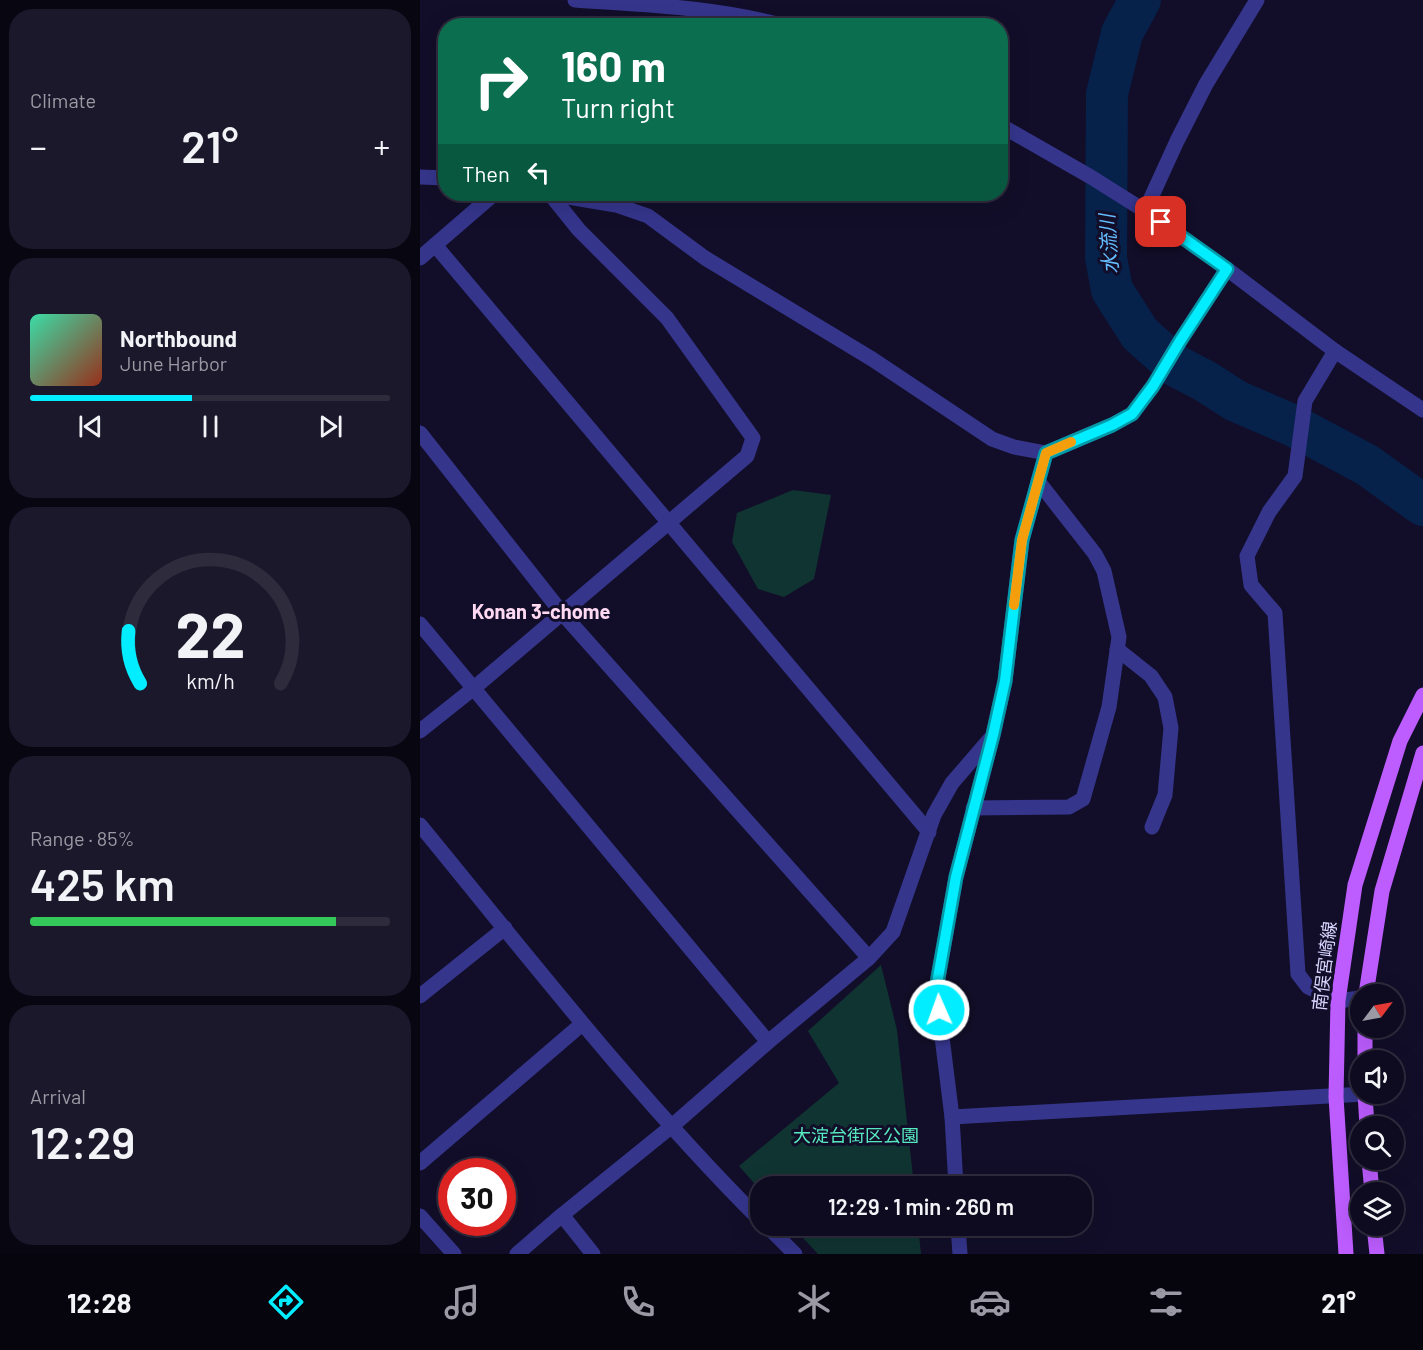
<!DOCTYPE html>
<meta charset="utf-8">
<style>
body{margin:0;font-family:Barlow,"Noto Sans JP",sans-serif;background:#1c182c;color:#f1f3f6;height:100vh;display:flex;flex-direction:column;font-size:22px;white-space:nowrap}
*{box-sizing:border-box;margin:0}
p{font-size:20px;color:#9b9aa4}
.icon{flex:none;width:33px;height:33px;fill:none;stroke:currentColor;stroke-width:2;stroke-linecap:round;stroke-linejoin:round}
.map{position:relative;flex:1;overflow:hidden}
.details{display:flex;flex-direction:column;gap:9px;padding:9px;background:#080611;width:420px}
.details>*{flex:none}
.banner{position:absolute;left:18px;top:18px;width:570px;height:183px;border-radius:24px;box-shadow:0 6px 24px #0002,0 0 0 2px #2e2b3d;background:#0b6e4f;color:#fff;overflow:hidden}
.needle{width:39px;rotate:58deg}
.controls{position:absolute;left:930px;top:984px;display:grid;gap:12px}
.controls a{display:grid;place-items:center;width:54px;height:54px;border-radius:50%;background:#0e0a1f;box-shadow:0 6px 24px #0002,0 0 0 2px #2e2b3d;font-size:30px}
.speed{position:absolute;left:18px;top:1158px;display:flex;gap:12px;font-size:30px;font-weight:700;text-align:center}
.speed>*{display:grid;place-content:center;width:78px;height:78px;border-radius:50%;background:#0e0a1f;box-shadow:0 6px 24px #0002,0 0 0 2px #2e2b3d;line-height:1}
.speed .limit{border:9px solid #d22;background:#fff;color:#111}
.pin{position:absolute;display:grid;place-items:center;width:51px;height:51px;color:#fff;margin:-26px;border-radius:12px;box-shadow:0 3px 9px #0006}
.me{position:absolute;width:66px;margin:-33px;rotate:358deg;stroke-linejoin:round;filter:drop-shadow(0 0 4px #0008)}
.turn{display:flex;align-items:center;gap:21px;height:126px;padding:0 24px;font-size:27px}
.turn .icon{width:78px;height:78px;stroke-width:2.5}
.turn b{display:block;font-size:42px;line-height:51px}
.then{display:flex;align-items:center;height:57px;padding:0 24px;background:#0003;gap:12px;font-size:22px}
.big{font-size:45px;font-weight:600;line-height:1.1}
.details .tile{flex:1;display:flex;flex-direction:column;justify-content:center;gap:9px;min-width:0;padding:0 21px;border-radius:24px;background:#1c182c}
.details .dial{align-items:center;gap:0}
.dial svg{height:156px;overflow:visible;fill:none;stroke:#2e2b3d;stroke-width:7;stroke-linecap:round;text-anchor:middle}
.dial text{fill:#f1f3f6;stroke:none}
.song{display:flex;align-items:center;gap:18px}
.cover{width:72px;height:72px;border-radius:9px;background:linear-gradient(135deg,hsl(160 70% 55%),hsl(10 70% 35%))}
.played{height:6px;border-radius:3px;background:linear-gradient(90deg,#02edff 45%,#2e2b3d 45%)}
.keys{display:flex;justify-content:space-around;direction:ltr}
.heat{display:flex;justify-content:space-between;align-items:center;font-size:33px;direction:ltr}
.charge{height:9px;border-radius:4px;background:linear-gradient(90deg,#34c759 85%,#2e2b3d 0)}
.trip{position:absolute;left:330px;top:1176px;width:342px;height:60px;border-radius:24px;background:#0e0a1f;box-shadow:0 6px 24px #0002,0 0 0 2px #2e2b3d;font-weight:600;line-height:60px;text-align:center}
.tab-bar{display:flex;height:96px;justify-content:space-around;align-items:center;background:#06040c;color:#9b9aa4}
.tab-bar .icon{width:42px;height:42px}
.tab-bar .on{color:#02edff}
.tab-bar b{font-size:27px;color:#f1f3f6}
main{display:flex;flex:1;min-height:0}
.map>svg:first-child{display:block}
</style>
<main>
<section class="details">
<div class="tile"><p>Climate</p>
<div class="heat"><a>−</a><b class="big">21°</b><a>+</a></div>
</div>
<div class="tile">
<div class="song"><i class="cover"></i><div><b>Northbound</b><p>June Harbor</p></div></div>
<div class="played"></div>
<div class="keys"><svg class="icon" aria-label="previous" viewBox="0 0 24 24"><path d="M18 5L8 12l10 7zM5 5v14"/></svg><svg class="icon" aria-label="pause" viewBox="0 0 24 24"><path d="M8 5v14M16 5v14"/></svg><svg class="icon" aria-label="next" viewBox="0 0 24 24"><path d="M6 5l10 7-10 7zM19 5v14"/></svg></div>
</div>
<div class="tile dial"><svg viewBox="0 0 100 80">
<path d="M14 69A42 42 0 1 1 86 69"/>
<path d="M14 69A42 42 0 0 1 8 42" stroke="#02edff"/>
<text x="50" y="56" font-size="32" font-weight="700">22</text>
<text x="50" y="72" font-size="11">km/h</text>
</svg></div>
<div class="tile"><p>Range · 85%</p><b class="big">425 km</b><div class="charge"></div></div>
<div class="tile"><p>Arrival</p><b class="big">12:29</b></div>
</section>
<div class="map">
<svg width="1003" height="1254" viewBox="0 0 1003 1254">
<rect width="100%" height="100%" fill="#120e29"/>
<!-- green -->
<g fill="#103431">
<polygon points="373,490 411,495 394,579 364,597 338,589 312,542 317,513"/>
<polygon points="461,965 477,1030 494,1186 340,1186 340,1190 319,1166 419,1083 388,1031"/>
<polygon points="372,1226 498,1226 501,1254 398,1254"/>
</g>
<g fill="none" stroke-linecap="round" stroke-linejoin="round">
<!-- river -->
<polyline stroke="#06214a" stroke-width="42" points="720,0 702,33 687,94 686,258 692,290 720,334 756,366 785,381 816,401 872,425 947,465 1003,505"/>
<!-- minor -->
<g stroke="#35358c" stroke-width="15">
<polyline points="0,177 26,178"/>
<polyline points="130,194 196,205 228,216 285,258 452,359 572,439 594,447 626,453 692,425 712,414 733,386 760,341 807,269"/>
<polyline points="725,211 757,141 786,84 837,0"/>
<polyline points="15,245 509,832"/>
<polyline points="0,258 74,194"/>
<polyline points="915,351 885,401 875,476 849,512 827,556 831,585 855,613 878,974 888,987 918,1001 940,998"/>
<polyline points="0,433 142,613 449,958"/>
<polyline points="0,624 348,1042"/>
<polyline points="697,649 731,676 745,697 751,728 745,795 732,827"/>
<polyline points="0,731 54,688 327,456 333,438 247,318 159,230 130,194"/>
<polyline points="553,808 649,807 663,799 689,707 699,637 684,571 675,554 618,481"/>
<polyline points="0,996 85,928"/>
<polyline points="532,1117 945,1094"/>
<polyline points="0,1163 162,1024"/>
<polyline points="536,1186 532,1117 516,989 536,877 573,735 585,681 602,540 626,453"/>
<polyline points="142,1215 173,1254"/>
<polyline points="0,1216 34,1254"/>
<polyline points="538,1226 540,1254"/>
<polyline points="97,1254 142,1215 252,1126 348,1042 449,958 473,932 514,815 532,783 570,739"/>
</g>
<!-- tertiary -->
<g stroke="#35358c" stroke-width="15">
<path d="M155,0C226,5 296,7 364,26"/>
<polyline points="580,125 671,177 725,211 807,269 915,351 1003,410"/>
<path d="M0,825C110,959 217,1097 340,1220"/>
<polyline points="347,1226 375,1254"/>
</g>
<!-- primary -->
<g stroke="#bd5dff" stroke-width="15">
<polyline points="946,994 962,891 1003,753"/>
<polyline points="945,1060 945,1028"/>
<polyline points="945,1094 947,1126"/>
<polyline points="949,1160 952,1192"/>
<polyline points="954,1226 957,1254"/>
<polyline points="926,1254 916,1097 918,1001 935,885 980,741 1003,695"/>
</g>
</g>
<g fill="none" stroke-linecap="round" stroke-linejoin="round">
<!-- route casing -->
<g stroke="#019aa6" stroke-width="15">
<polyline id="route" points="519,1010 516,989 536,877 573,735 585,681 602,540 626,453 692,425 712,414 733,386 760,341 807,269 741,222"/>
</g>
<!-- route -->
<use href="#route" stroke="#02edff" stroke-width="10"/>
<!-- slow -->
<polyline stroke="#f59e0b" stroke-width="10" points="594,605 602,540 626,453 651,442"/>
</g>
<g text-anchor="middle" stroke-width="6" stroke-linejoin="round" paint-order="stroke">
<!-- street labels -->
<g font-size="18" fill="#d9d6ff" stroke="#120e29">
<text transform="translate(905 966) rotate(-83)" y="6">南俣宮崎線</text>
</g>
<!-- park labels -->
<g font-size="18" fill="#57eac1" stroke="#120e29">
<text x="436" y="1142">大淀台街区公園</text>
</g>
<!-- water labels -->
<g font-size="20" font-style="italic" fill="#64bcff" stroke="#120e29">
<text transform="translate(689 244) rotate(-94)" y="7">水流川</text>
</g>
<!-- neighbourhood labels -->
<g font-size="20" font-weight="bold" fill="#ffd8f2" stroke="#120e29">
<text x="121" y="619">Konan 3-chome</text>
</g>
</g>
</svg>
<div class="controls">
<a><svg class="needle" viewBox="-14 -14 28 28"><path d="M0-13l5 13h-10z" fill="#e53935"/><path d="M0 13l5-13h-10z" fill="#9b9aa4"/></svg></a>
<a><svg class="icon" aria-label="sound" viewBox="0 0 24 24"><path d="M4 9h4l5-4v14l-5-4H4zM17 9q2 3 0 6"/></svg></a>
<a><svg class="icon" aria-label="search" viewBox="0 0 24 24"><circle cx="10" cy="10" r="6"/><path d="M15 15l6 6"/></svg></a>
<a><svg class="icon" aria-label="layers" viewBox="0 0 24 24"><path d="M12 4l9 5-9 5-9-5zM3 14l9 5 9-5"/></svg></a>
</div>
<div class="speed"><div class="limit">30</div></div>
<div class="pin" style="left:741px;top:222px;background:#d93025"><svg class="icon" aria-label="arrive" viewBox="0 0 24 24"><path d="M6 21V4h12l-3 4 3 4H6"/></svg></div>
<svg class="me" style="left:519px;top:1010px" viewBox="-20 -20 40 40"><circle r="17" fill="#02edff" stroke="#fff" stroke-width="3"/><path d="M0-11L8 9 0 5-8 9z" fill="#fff"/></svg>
<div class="trip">12:29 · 1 min · 260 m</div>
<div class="banner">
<div class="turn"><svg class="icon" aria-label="right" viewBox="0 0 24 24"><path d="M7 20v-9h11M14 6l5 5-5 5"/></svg><div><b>160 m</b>Turn right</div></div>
<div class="then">Then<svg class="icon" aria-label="left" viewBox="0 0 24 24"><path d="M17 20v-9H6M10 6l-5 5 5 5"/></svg></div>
</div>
</div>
</main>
<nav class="tab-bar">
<b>12:28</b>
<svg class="icon on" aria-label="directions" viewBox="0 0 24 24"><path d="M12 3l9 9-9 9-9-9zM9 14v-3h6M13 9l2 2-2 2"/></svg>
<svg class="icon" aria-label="music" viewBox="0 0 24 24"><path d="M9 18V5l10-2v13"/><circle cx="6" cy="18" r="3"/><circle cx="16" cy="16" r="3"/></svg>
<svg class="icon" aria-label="phone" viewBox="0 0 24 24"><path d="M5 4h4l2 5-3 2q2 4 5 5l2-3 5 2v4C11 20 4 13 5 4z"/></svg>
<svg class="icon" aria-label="climate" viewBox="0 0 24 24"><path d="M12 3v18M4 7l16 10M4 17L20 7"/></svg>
<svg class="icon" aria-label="car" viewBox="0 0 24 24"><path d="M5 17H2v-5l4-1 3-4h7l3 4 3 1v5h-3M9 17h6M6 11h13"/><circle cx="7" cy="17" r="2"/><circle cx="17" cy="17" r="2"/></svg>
<svg class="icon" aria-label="filters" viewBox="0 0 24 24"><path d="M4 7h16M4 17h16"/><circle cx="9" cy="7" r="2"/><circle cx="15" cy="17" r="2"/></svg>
<b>21°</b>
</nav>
